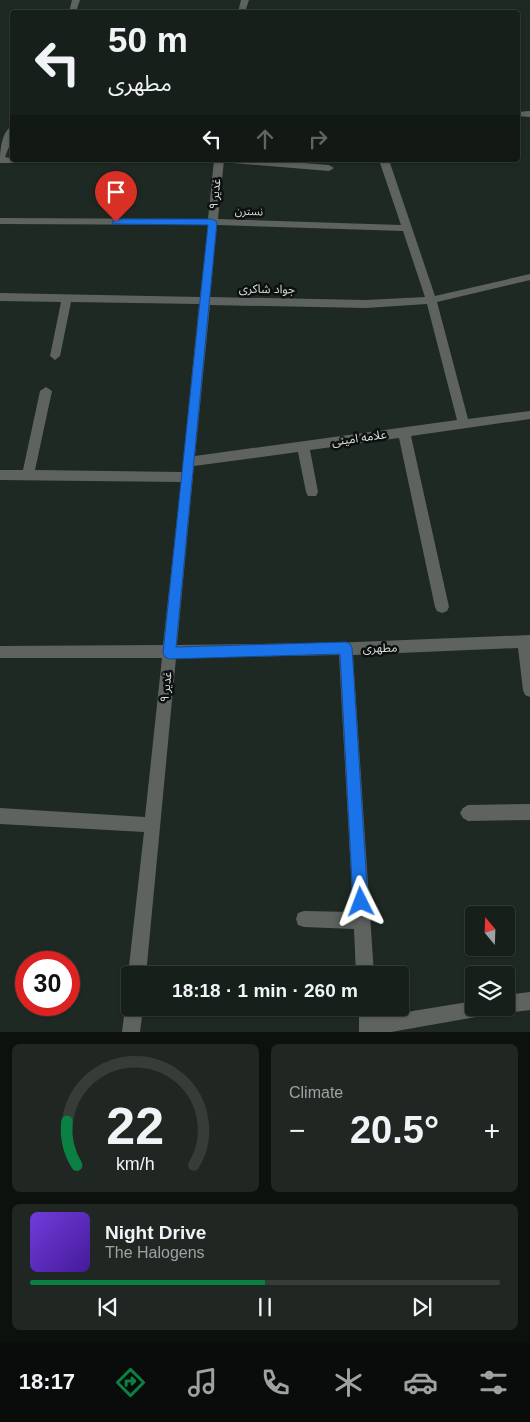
<!DOCTYPE html>
<meta charset="utf-8">
<style>
body{margin:0;font-family:Helvetica,"Noto Sans Arabic",sans-serif;background:#202723;color:#f1f3f6;height:100vh;display:flex;flex-direction:column;font-size:19px;white-space:nowrap}
*{box-sizing:border-box;margin:0}
p{font-size:16px;color:#9ea2a2}
.icon{flex:none;width:28px;height:28px;fill:none;stroke:currentColor;stroke-width:2;stroke-linecap:round;stroke-linejoin:round}
.map{position:relative;height:1032px;overflow:hidden}
.panel{display:flex;flex-direction:column;gap:12px;padding:12px;background:#0d110e;flex:1}
.panel>*{flex:none}
.top-card{position:absolute;left:10px;top:10px;width:510px;height:152px;border-radius:5px;box-shadow:0 1px 4px #0004,0 0 0 1px #363d39;background:#171f1a;color:#f1f3f6;overflow:hidden}
.needle{width:32px;rotate:341deg}
.tools{position:absolute;left:465px;top:906px;display:grid;gap:10px}
.tools a{display:grid;place-items:center;width:50px;height:50px;border-radius:5px;background:#171f1a;box-shadow:0 1px 4px #0004,0 0 0 1px #363d39;font-size:25px}
.speed{position:absolute;left:15px;top:951px;display:flex;gap:10px;font-size:25px;font-weight:700;text-align:center}
.speed>*{display:grid;place-content:center;width:65px;height:65px;border-radius:50%;background:#171f1a;box-shadow:0 1px 4px #0004,0 0 0 1px #363d39;line-height:1}
.speed .limit{border:8px solid #d22;background:#fff;color:#111}
.pin{position:absolute;display:grid;place-items:center;width:42px;height:42px;color:#fff;margin:-51px -21px;border-radius:50% 50% 50% 0;rotate:-45deg;box-shadow:0 0 5px #0007}
.pin .icon{rotate:45deg}
.me{position:absolute;width:55px;margin:-28px;rotate:357deg;stroke-linejoin:round;filter:drop-shadow(0 0 4px #0008)}
.turn{display:flex;align-items:center;gap:18px;height:105px;padding:0 15px;font-size:22px}
.turn .icon{width:65px;height:65px;stroke-width:2.5}
.turn b{display:block;font-size:35px;line-height:42px}
.lanes{display:flex;align-items:center;height:48px;padding:0 15px;background:#0003;justify-content:center;gap:25px;direction:ltr}
.lanes .off{opacity:.35}
.big{font-size:38px;font-weight:800;line-height:1.1}
.panel .tile{flex:1;display:flex;flex-direction:column;justify-content:center;gap:8px;min-width:0;padding:0 18px;border-radius:8px;background:#202723}
.panel .dial{align-items:center;gap:0}
.dial svg{height:130px;overflow:visible;fill:none;stroke:#363d39;stroke-width:7;stroke-linecap:round;text-anchor:middle}
.dial text{fill:#f1f3f6;stroke:none}
.song{display:flex;align-items:center;gap:15px}
.cover{width:60px;height:60px;border-radius:8px;background:linear-gradient(135deg,hsl(260 70% 55%),hsl(260 70% 35%))}
.played{height:5px;border-radius:2px;background:linear-gradient(90deg,#0b8043 50%,#363d39 50%)}
.keys{display:flex;justify-content:space-around;direction:ltr}
.heat{display:flex;justify-content:space-between;align-items:center;font-size:28px;direction:ltr}
.panel .tiles{flex:1;display:grid;gap:12px;grid-template-columns:1fr 1fr}
.tile:last-child{grid-column:span 2}
.trip{position:absolute;left:121px;top:966px;width:288px;height:50px;border-radius:5px;background:#171f1a;box-shadow:0 1px 4px #0004,0 0 0 1px #363d39;font-weight:800;line-height:50px;text-align:center}
.dock{display:flex;height:80px;justify-content:space-around;align-items:center;background:#090c0a;color:#9ea2a2}
.dock .icon{width:35px;height:35px}
.dock .current{color:#0b8043}
.dock b{font-size:22px;color:#f1f3f6}
.map>svg:first-child{display:block}
</style>
<div class="map">
<svg width="530" height="1032" viewBox="0 0 530 1032">
<rect width="100%" height="100%" fill="#1f2923"/>
<g fill="none" stroke-linecap="round" stroke-linejoin="round">
<!-- street -->
<g fill="#5e6360" fill-rule="evenodd">
<polygon points="72,0 80,0 76,12 69,12"/>
<polygon points="241,0 249,0 245,12 238,12"/>
<polygon points="530,111 530,117 518,116 518,112"/>
<path d="M12,126V139L5,157L22,160L17,163H0C0,152 1,132 12,126Z"/>
<path d="M214,160H224L218,219L401,225L379,160H389L435,296L530,274V280L437,302L468,419L530,411V419L411,436L449,607L447,611L442,613L437,611L435,607L399,438L310,450L318,492L316,496H308L306,492L298,452L194,466L177,645L331,643L530,635V697L525,695L523,690L518,648L353,655L374,975H356L354,929L304,927L298,925L296,919L298,913L304,911L353,912L339,655L176,658L146,975H130V979L128,975L144,832L0,824V808L145,817L162,658H0V646L163,645L181,482L0,480V470H23L40,391L46,387L52,391L35,470L182,472L199,304L71,302L60,356L55,360L50,356L61,302L0,301V293L200,297L208,225L0,224V218L208,219ZM217,225L403,231L425,297L366,300L210,297ZM427,304L457,420L195,456L210,305L366,308Z"/>
<polygon points="227,160 266,160 329,165 334,168 329,171 232,163"/>
<polygon points="530,804 530,820 468,821 463,818 460,813 463,808 468,805"/>
<polygon points="530,992 530,1010 506,1013 500,1010 499,1008 506,1008 506,995"/>
<polygon points="130,1001 130,1008 143,1008 140,1032 122,1032 125,1008"/>
<polygon points="474,1001 474,1008 495,1008 493,1014 391,1032 359,1032 359,1008 375,1008 376,1017"/>
</g>
</g>
<!-- route -->
<polygon fill="#1a73e8" stroke="#114b97" points="116,219 212,219 217,222 176,647 346,642 350,644 352,648 368,902 366,907 361,909 355,907 353,902 340,654 169,659 165,657 163,653 208,225 113,224 112,222"/>
<g text-anchor="middle" stroke-width="5" stroke-linejoin="round" paint-order="stroke">
<!-- far-street labels -->
<g font-size="11" fill="#d8deda" stroke="#0c100e">
<text transform="translate(249 211) rotate(2)" y="4">نسترن</text>
</g>
<!-- street labels -->
<g font-size="12" fill="#d8deda" stroke="#0c100e">
<text transform="translate(215 194) rotate(-84)" y="4">غدیر ۹</text>
<text transform="translate(267 289) rotate(1)" y="4">جواد شاکری</text>
<text transform="translate(359 438) rotate(-8)" y="4">علامه امینی</text>
<text transform="translate(380 648) rotate(-1)" y="4">مطهری</text>
<text transform="translate(166 687) rotate(-84)" y="4">غدیر ۹</text>
</g>
</g>
</svg>
<div class="tools">
<a><svg class="needle" viewBox="-14 -14 28 28"><path d="M0-13l5 13h-10z" fill="#e53935"/><path d="M0 13l5-13h-10z" fill="#9ea2a2"/></svg></a>
<a><svg class="icon" aria-label="layers" viewBox="0 0 24 24"><path d="M12 4l9 5-9 5-9-5zM3 14l9 5 9-5"/></svg></a>
</div>
<div class="speed"><div class="limit">30</div></div>
<div class="pin" style="left:116px;top:222px;background:#d93025"><svg class="icon" aria-label="arrive" viewBox="0 0 24 24"><path d="M6 21V4h12l-3 4 3 4H6"/></svg></div>
<svg class="me" style="left:361px;top:902px" viewBox="-20 -20 40 40"><path d="M0-17L14 15 0 8-14 15z" fill="#1a73e8" stroke="#fff" stroke-width="4"/></svg>
<div class="trip">18:18 · 1 min · 260 m</div>
<div class="top-card">
<div class="turn"><svg class="icon" aria-label="left" viewBox="0 0 24 24"><path d="M17 20v-9H6M10 6l-5 5 5 5"/></svg><div><b>50 m</b>مطهری</div></div>
<div class="lanes"><svg class="icon" aria-label="left" viewBox="0 0 24 24"><path d="M17 20v-9H6M10 6l-5 5 5 5"/></svg><svg class="icon off" aria-label="ahead" viewBox="0 0 24 24"><path d="M12 20V5M6 11l6-6 6 6"/></svg><svg class="icon off" aria-label="right" viewBox="0 0 24 24"><path d="M7 20v-9h11M14 6l5 5-5 5"/></svg></div>
</div>
</div>
<section class="panel">
<div class="tiles">
<div class="tile dial"><svg viewBox="0 0 100 80">
<path d="M14 69A42 42 0 1 1 86 69"/>
<path d="M14 69A42 42 0 0 1 8 42" stroke="#0b8043"/>
<text x="50" y="56" font-size="32" font-weight="700">22</text>
<text x="50" y="72" font-size="11">km/h</text>
</svg></div>
<div class="tile"><p>Climate</p>
<div class="heat"><a>−</a><b class="big">20.5°</b><a>+</a></div>
</div>
<div class="tile">
<div class="song"><i class="cover"></i><div><b>Night Drive</b><p>The Halogens</p></div></div>
<div class="played"></div>
<div class="keys"><svg class="icon" aria-label="previous" viewBox="0 0 24 24"><path d="M18 5L8 12l10 7zM5 5v14"/></svg><svg class="icon" aria-label="pause" viewBox="0 0 24 24"><path d="M8 5v14M16 5v14"/></svg><svg class="icon" aria-label="next" viewBox="0 0 24 24"><path d="M6 5l10 7-10 7zM19 5v14"/></svg></div>
</div>
</div>
</section>
<nav class="dock">
<b>18:17</b>
<svg class="icon current" aria-label="directions" viewBox="0 0 24 24"><path d="M12 3l9 9-9 9-9-9zM9 14v-3h6M13 9l2 2-2 2"/></svg>
<svg class="icon" aria-label="music" viewBox="0 0 24 24"><path d="M9 18V5l10-2v13"/><circle cx="6" cy="18" r="3"/><circle cx="16" cy="16" r="3"/></svg>
<svg class="icon" aria-label="phone" viewBox="0 0 24 24"><path d="M5 4h4l2 5-3 2q2 4 5 5l2-3 5 2v4C11 20 4 13 5 4z"/></svg>
<svg class="icon" aria-label="climate" viewBox="0 0 24 24"><path d="M12 3v18M4 7l16 10M4 17L20 7"/></svg>
<svg class="icon" aria-label="car" viewBox="0 0 24 24"><path d="M5 17H2v-5l4-1 3-4h7l3 4 3 1v5h-3M9 17h6M6 11h13"/><circle cx="7" cy="17" r="2"/><circle cx="17" cy="17" r="2"/></svg>
<svg class="icon" aria-label="filters" viewBox="0 0 24 24"><path d="M4 7h16M4 17h16"/><circle cx="9" cy="7" r="2"/><circle cx="15" cy="17" r="2"/></svg>
</nav>
